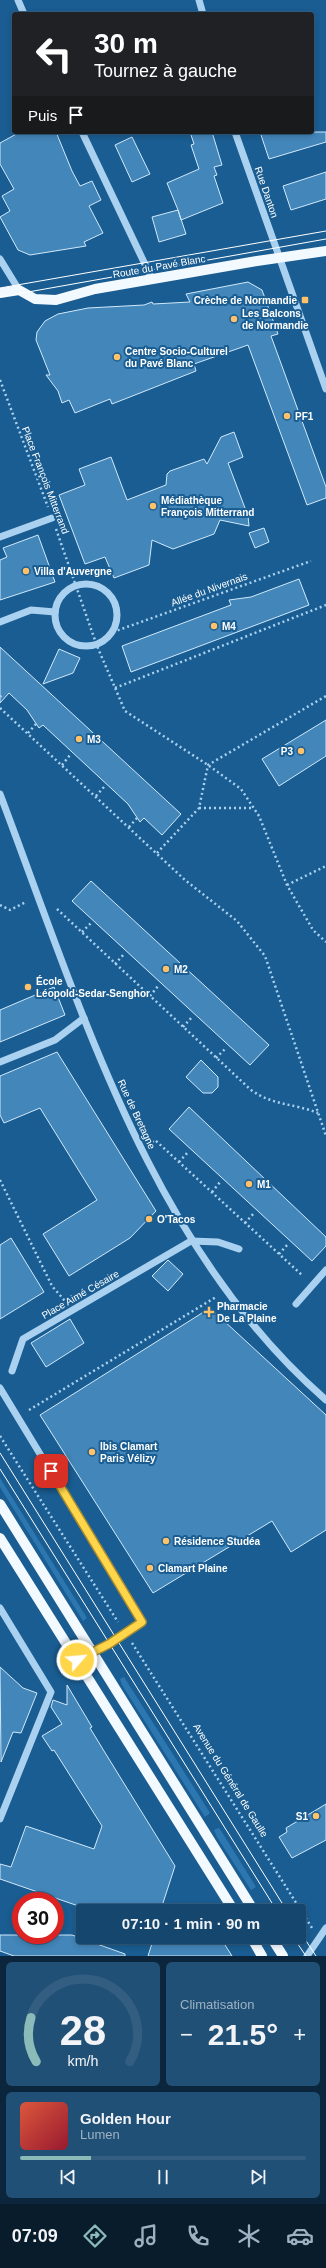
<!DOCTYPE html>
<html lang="fr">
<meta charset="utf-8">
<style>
body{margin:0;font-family:Helvetica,sans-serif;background:#215076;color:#f1f3f6;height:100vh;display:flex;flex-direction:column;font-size:15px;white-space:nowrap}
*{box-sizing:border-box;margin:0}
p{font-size:13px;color:#9db1c2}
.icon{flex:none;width:22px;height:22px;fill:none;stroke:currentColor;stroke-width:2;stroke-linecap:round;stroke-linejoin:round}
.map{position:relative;height:1956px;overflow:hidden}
.side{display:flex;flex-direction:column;gap:6px;padding:6px;background:#0b263c;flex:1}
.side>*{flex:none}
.top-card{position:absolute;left:12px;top:12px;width:302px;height:122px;border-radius:4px;box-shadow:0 2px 6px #0003,0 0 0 1px #335e81;background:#202124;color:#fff;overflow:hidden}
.speed{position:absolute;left:12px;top:1892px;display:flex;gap:8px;font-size:20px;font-weight:700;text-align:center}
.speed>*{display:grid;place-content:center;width:52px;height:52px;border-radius:50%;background:#14466e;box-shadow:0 2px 6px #0003,0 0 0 1px #335e81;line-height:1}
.speed .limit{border:6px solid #d22;background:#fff;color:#111}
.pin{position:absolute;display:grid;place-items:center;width:34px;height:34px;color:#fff;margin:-17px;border-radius:8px;box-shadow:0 2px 6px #0006}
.me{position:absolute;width:44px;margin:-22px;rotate:63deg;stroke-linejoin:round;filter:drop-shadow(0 0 3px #0008)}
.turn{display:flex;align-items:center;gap:14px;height:84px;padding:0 16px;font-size:18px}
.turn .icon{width:52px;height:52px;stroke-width:2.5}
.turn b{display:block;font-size:28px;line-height:34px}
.then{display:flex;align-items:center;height:38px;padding:0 16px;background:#0003;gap:8px;font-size:15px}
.big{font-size:30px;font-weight:600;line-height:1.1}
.side .card{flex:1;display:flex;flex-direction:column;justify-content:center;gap:6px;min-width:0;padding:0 14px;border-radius:6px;background:#215076}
.side .dial{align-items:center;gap:0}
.dial svg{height:104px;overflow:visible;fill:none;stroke:#335e81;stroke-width:7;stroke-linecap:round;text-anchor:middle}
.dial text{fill:#f1f3f6;stroke:none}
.song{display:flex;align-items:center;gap:12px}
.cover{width:48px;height:48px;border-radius:6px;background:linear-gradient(135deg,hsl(10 70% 55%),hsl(350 70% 35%))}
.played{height:4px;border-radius:2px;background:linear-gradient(90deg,#8bbbb9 25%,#335e81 25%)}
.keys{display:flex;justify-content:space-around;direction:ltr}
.heat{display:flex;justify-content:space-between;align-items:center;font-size:22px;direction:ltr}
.side .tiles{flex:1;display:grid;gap:6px;grid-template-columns:1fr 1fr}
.card:last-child{grid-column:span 2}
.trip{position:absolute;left:76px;top:1904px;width:230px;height:40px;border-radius:4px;background:#14466e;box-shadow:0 2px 6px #0003,0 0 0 1px #335e81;font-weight:600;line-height:40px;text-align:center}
.menu{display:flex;height:64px;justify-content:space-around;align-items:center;background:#081c2c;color:#9db1c2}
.menu .icon{width:28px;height:28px}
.menu .active{color:#8bbbb9}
.menu b{font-size:18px;color:#f1f3f6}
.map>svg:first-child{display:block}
</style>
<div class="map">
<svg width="326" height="1956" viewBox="0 0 326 1956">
<rect width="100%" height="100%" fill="#1a5d92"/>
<!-- green -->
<g fill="#2d77b1">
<polygon points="0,1478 87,1618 83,1621 0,1487"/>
<polygon points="124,1677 210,1813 205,1817 122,1685 120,1679"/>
<polygon points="218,1828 220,1829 256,1887 251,1890 217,1837 214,1830"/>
</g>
<!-- building -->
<g fill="#4386ba" stroke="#d1e9fb">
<polygon points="20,132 56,132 72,171 80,186 92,181 101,200 89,206 103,233 84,242 86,246 30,255 18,250 0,217 10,211 2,196 14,189 0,164 0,143"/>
<polygon points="190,132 212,132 222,165 214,167 217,175 214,176 223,203 181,220 178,210 186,234 159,242 152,217 178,210 167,183 199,169 191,145 194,144"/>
<polygon points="260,132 326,132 326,142 269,159"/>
<polygon points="132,137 150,174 132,182 115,145"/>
<polygon points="326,172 326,199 291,210 283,186"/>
<polygon points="248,282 262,290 278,334 271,336 326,487 326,498 307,505 248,345 194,364 196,371 112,404 110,399 75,413 69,400 62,403 58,391 46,375 50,375 36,340 37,332 45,321 58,314 88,308 144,305 152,302 153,304 190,302 186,294"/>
<polygon points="234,432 243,457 228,463 248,516 249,526 220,520 214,534 173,549 152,540 149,565 114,578 105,557 85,564 59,495 85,485 79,469 111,457 127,500 166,485 167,474 170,471 204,459 207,464 221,437"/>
<polygon points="264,528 269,542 255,548 249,533"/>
<polygon points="38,535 55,582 0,600 0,560 7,557 3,548"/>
<polygon points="299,579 309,605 131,672 122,646 231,605 229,600 251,597"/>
<polygon points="0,647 181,814 162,835 144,818 140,822 128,804 43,725 39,728 27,710 9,693 0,703"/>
<polygon points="59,649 80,658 73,673 43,684"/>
<polygon points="326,720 326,756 279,786 262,759"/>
<polygon points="91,881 269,1045 250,1065 72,901"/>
<polygon points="54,987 65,1015 0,1042 0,1010"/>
<polygon points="57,1052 156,1211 130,1238 69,1276 43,1234 97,1200 40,1108 4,1123 0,1115 0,1076"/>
<polygon points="201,1060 218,1077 218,1087 212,1093 203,1093 186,1077"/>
<polygon points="189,1107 326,1237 326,1246 312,1261 169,1129"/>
<polygon points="11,1238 44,1292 0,1319 0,1245"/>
<polygon points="168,1260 183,1274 168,1291 152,1276"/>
<polygon points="210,1308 326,1415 326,1530 291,1552 272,1521 153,1593 40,1415"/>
<polygon points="70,1319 84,1343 46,1367 31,1343"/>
<polygon points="0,1667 23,1688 37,1693 21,1733 13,1732 1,1762"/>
<polygon points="67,1685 92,1727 90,1728 104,1751 175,1866 162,1906 177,1911 93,1911 0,1879 0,1864 11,1867 26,1826 94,1849 102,1826 54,1750 52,1751 42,1736 62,1724 51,1707 53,1700 67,1705"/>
<polygon points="326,1804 326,1840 292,1858 279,1837 287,1832 286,1828"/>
<polygon points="0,1935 72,1935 125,1954 125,1956 14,1956 0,1951"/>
<polygon points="154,1937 220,1937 232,1956 148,1956"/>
</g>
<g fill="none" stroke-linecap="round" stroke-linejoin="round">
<!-- path -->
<g stroke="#aad1ef" stroke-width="2.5" stroke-dasharray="2 3" stroke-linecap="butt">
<polyline points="0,380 48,507"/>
<polyline points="56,529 97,646 125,711 208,765 241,789 259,816 287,885 313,930 326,942"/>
<polyline points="113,632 311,561"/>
<polyline points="115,688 326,605"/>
<polyline points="0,697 3,693"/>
<polyline points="0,708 185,880 237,921 265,956 326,1136"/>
<polyline points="28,733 36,724"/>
<polyline points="62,765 70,755"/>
<polyline points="96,796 104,787"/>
<polyline points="199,808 254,808"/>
<polyline points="129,827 137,818"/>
<polyline points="157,853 199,808 208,765 326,696"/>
<polyline points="287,885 326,866"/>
<polyline points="0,905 10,910 26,902"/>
<path d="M57,909L251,1090C274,1106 293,1103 318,1113"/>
<polyline points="82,932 91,923"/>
<polyline points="115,964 124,954"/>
<polyline points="150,996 158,986"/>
<polyline points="183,1027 192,1017"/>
<polyline points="216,1058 226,1048"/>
<polyline points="152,1142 155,1140 303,1276"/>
<polyline points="179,1162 188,1152"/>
<polyline points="0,1180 52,1286 65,1301"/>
<polyline points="212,1192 220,1182"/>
<polyline points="245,1223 254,1213"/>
<polyline points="279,1254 288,1244"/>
<polyline points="29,1410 216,1297"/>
<polyline points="0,1436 118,1622"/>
<polyline points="132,1643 312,1928"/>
</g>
<!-- minor -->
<g stroke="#aad1ef" stroke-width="7">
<polyline points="18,0 24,14"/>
<polyline points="199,0 203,14"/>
<polyline points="82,132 152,279"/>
<polyline points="235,132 326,389"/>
<polyline points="0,259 19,290"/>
<polyline points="0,537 52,518"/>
<circle cx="86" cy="615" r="31"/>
<polyline points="0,622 31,610 55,612"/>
<path d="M0,794C80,1005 150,1247 326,1400"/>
<polyline points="0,1062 55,1040 84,1018"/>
<polyline points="296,1304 326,1270"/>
<polyline points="12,1371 23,1339 191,1241 218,1242 239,1249"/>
<polyline points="0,1388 142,1622 109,1644 77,1660"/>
<polyline points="0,1608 51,1692 0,1819"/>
<polyline points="307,1956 326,1928"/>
</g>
<!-- major -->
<g stroke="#f2f9ff" stroke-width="10">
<polyline points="0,293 19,290 35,299 56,300 95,289 257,261 326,251"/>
<polyline points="0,1504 254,1911"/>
<polyline points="0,1538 234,1911"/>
<polyline points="251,1937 262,1956"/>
<polyline points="271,1937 283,1956"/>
</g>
<!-- tram -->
<g stroke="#fff" stroke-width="1">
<polyline points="0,288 326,231"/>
<polyline points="0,297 326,239"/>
<polyline points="0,1453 287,1911"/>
<polyline points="0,1469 277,1911"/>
<polyline points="299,1930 316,1956"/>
<polyline points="293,1937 306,1956"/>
</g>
</g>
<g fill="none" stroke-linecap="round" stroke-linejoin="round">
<!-- route casing -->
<g stroke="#a68a30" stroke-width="10">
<polyline id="route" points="51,1471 142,1622 109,1644 77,1660"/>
</g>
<!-- route -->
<use href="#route" stroke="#ffd54a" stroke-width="7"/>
</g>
<!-- markers -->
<g fill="#ffc268" stroke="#1a5d92" stroke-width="1.5">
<rect x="301" y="296" width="8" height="8" rx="2"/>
<circle cx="234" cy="319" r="4"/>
<circle cx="117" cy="357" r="4"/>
<circle cx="287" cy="416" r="4"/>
<circle cx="153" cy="506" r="4"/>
<circle cx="26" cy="571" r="4"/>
<circle cx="214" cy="626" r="4"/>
<circle cx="79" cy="739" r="4"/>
<circle cx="301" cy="751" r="4"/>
<circle cx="166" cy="969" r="4"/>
<circle cx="28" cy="987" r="4"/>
<circle cx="249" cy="1184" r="4"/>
<circle cx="149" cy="1219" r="4"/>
<path d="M207 1306h4v4h4v4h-4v4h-4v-4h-4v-4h4z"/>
<circle cx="92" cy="1452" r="4"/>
<circle cx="166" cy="1541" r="4"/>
<circle cx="150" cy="1568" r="4"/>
<circle cx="316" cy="1816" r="4"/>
</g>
<g text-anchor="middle" stroke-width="4" stroke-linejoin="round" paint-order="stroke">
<!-- street labels -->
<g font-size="10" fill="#fff" stroke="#1a5d92">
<text transform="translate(267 192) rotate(71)" y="4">Rue Danton</text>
<text transform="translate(159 266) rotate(-10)" y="4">Route du Pavé Blanc</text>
<text transform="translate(46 480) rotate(69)" y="4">Place François Mitterrand</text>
<text transform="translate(209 589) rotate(-20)" y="4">Allée du Nivernais</text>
<text transform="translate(137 1114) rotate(65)" y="4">Rue de Bretagne</text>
<text transform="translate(80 1294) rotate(-30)" y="4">Place Aimé Césaire</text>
<text transform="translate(231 1780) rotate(58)" y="4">Avenue du Général de Gaulle</text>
</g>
<!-- poi labels -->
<g font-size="10" font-weight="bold" fill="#fff" stroke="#1a5d92" text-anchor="start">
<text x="297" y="304" text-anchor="end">Crèche de Normandie</text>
<text x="242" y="317">Les Balcons<tspan x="242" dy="12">de Normandie</tspan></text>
<text x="125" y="355">Centre Socio-Culturel<tspan x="125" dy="12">du Pavé Blanc</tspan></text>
<text x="295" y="420">PF1</text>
<text x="161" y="504">Médiathèque<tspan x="161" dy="12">François Mitterrand</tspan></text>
<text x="34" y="575">Villa d'Auvergne</text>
<text x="222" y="630">M4</text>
<text x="87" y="743">M3</text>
<text x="293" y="755" text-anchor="end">P3</text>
<text x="174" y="973">M2</text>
<text x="36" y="985">École<tspan x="36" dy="12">Léopold-Sedar-Senghor</tspan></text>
<text x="257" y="1188">M1</text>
<text x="157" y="1223">O'Tacos</text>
<text x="217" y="1310">Pharmacie<tspan x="217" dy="12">De La Plaine</tspan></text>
<text x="100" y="1450">Ibis Clamart<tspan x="100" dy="12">Paris Vélizy</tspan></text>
<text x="174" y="1545">Résidence Studéa</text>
<text x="158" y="1572">Clamart Plaine</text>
<text x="308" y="1820" text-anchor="end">S1</text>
</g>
</g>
</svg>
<div class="speed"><div class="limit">30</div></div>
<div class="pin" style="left:51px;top:1471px;background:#d93025"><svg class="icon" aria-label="arrive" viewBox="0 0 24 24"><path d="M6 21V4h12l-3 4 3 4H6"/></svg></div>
<svg class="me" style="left:77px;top:1660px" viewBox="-20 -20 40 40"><circle r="17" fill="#ffd54a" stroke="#fff" stroke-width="3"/><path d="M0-11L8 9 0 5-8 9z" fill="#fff"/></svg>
<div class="trip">07:10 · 1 min · 90 m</div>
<div class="top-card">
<div class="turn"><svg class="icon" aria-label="left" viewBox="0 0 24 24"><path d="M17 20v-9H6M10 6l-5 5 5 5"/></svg><div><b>30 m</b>Tournez à gauche</div></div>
<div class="then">Puis<svg class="icon" aria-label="arrive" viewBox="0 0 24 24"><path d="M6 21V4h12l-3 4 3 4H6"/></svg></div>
</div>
</div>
<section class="side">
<div class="tiles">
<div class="card dial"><svg viewBox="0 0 100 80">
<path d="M14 69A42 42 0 1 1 86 69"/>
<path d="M14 69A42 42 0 0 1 10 35" stroke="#8bbbb9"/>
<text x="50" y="56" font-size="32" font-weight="700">28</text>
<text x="50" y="72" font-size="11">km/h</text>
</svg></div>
<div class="card"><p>Climatisation</p>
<div class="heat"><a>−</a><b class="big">21.5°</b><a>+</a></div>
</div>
<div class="card">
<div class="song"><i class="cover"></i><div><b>Golden Hour</b><p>Lumen</p></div></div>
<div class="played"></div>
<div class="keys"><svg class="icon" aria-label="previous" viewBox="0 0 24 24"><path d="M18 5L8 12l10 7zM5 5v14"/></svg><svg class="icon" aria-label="pause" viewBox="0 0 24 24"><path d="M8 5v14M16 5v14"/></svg><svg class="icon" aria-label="next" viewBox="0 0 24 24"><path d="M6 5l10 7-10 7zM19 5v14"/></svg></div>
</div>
</div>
</section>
<nav class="menu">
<b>07:09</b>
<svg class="icon active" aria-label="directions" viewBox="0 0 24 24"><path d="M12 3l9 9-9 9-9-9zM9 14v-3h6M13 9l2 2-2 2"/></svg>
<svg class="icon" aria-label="music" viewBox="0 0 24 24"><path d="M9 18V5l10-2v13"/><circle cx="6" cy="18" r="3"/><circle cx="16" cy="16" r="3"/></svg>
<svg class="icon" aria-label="phone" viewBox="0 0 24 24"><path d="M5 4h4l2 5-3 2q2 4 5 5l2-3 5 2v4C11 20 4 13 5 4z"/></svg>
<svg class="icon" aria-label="climate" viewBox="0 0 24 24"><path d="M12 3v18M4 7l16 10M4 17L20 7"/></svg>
<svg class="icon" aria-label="car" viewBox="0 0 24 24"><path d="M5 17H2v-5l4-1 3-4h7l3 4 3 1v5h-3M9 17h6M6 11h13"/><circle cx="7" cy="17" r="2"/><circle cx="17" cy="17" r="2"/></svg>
</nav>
